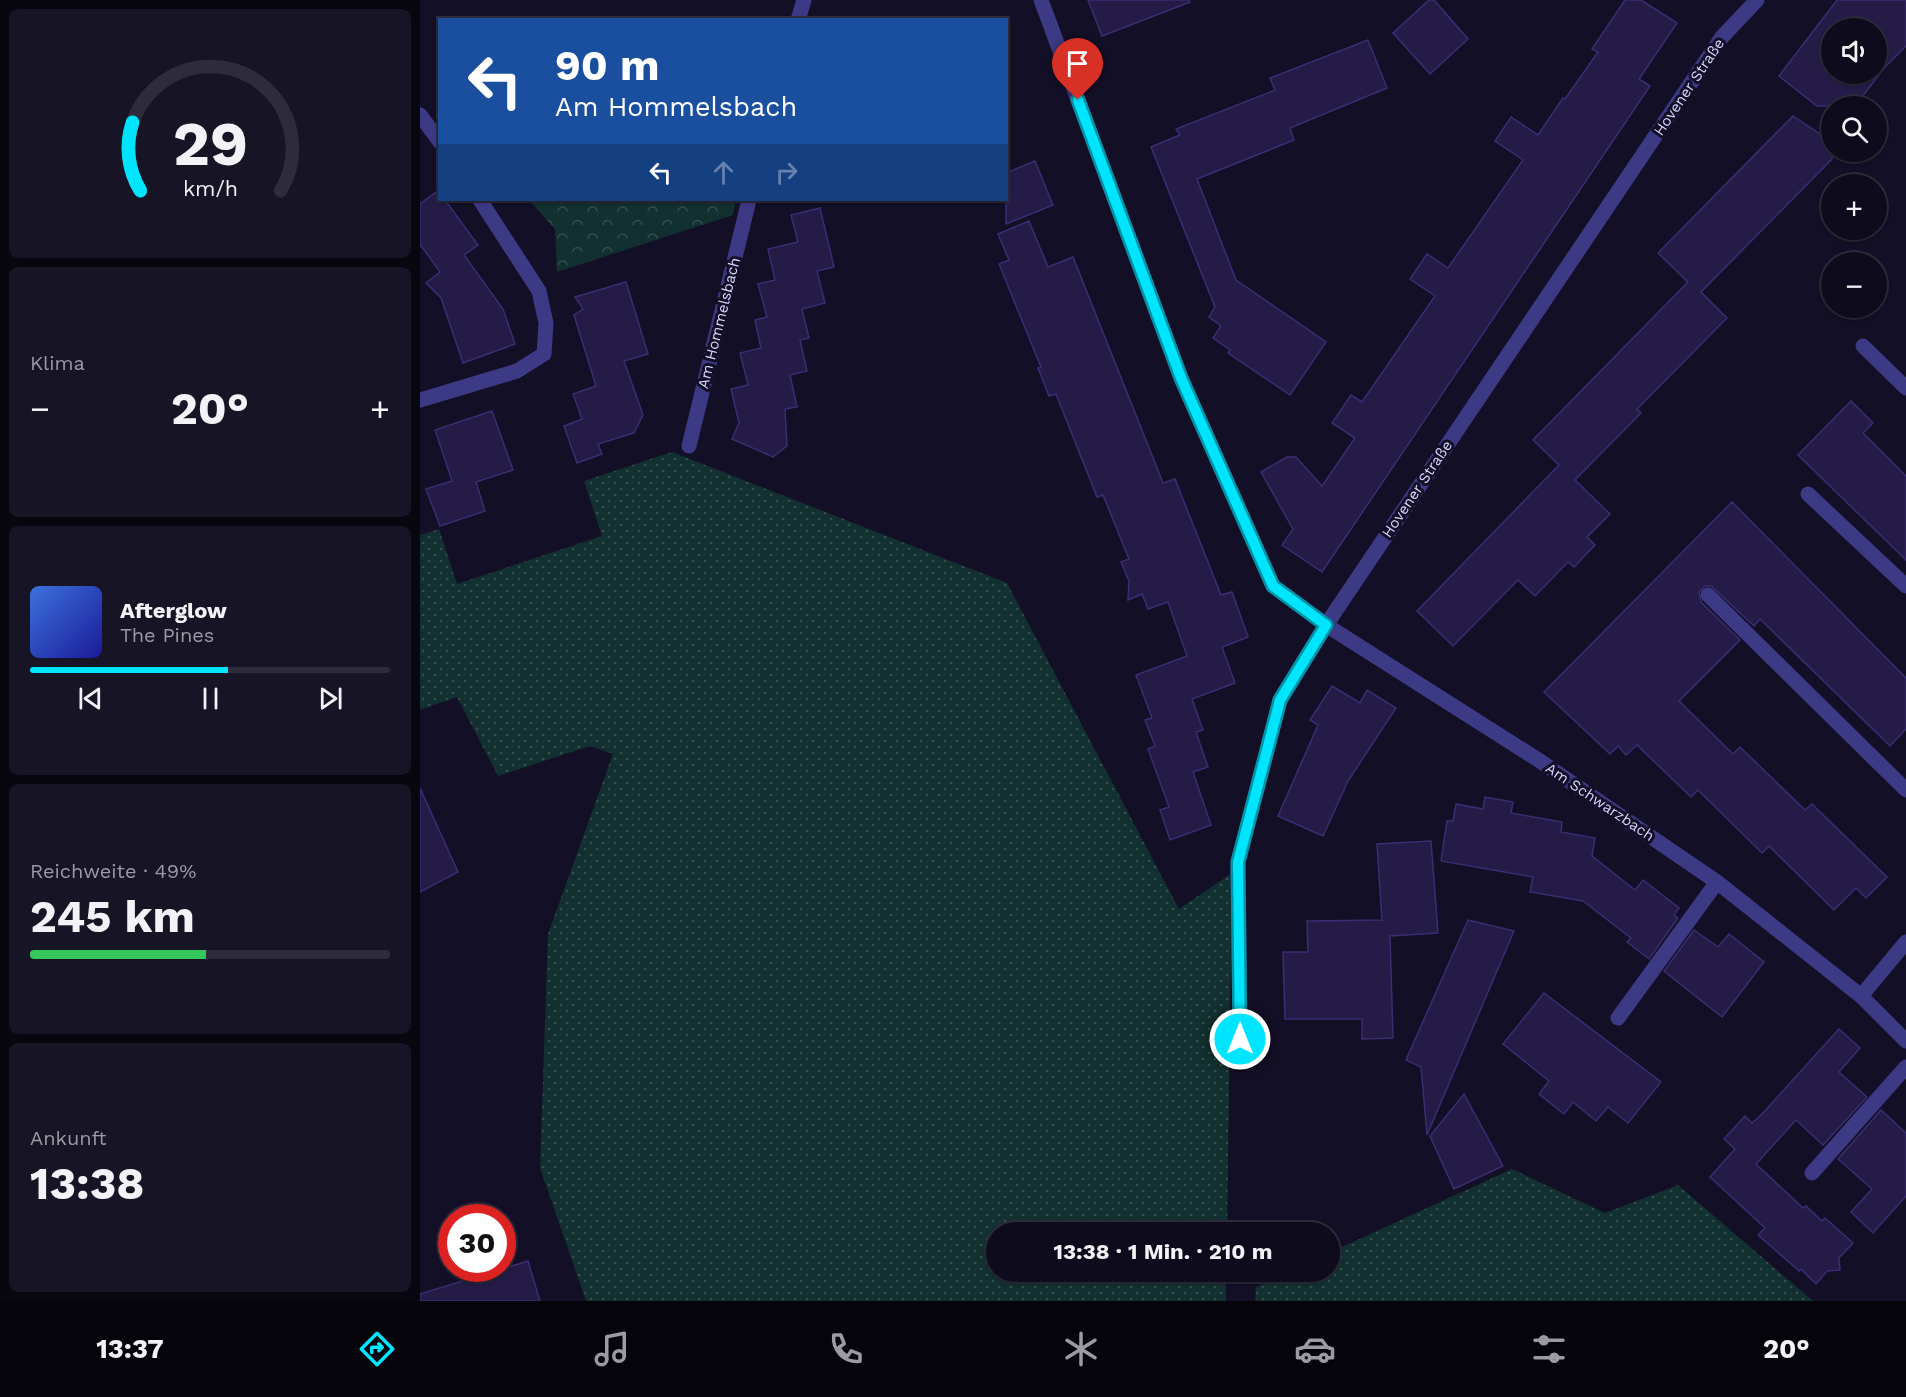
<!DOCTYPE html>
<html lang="de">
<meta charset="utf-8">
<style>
body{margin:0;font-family:"Work Sans",sans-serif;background:#171425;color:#f1f3f6;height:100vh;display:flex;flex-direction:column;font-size:22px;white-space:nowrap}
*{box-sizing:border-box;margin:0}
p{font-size:20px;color:#9b9ba3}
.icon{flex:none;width:33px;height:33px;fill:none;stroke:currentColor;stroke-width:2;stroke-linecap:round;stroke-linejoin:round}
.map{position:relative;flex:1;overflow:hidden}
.sheet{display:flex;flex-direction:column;gap:9px;padding:9px;background:#08060f;width:420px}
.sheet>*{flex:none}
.banner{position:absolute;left:18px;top:18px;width:570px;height:183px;border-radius:0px;box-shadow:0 2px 4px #0004,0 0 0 2px #2e2b3b;background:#1a4fa0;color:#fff;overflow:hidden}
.fabs{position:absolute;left:1401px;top:18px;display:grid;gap:12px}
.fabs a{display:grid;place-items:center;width:66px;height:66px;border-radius:50%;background:#0e0b1c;box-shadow:0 2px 4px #0004,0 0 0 2px #2e2b3b;font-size:30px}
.speed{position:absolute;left:18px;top:1204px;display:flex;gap:12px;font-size:30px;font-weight:700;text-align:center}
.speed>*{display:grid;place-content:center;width:78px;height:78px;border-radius:50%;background:#0e0b1c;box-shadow:0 2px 4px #0004,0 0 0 2px #2e2b3b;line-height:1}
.speed .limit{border:9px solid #d22;background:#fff;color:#111}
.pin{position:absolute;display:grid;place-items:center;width:51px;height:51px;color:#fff;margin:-62px -26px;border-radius:50% 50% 50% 0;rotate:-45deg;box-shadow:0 0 6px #0007}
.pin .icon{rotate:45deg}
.me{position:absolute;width:66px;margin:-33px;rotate:0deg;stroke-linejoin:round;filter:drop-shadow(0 0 4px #0008)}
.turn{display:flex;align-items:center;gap:21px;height:126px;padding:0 18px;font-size:27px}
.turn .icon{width:78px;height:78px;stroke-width:2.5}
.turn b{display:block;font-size:42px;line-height:51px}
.lanes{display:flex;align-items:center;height:57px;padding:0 18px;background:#0003;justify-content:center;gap:30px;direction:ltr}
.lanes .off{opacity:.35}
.big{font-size:45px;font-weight:700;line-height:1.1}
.sheet .widget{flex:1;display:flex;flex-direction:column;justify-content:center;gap:9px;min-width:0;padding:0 21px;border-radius:9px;background:#171425}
.sheet .dial{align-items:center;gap:0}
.dial svg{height:156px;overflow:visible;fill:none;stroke:#2e2b3b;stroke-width:7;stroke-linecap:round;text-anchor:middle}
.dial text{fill:#f1f3f6;stroke:none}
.song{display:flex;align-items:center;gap:18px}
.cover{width:72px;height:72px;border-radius:9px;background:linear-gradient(135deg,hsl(220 70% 55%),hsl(240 70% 35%))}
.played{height:6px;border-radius:3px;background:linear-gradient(90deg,#00e5ff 55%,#2e2b3b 55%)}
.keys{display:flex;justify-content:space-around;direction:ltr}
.heat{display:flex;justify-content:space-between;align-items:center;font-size:33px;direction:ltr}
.charge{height:9px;border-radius:4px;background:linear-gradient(90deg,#34c759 49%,#2e2b3b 0)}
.trip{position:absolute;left:566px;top:1222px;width:354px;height:60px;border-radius:30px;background:#0e0b1c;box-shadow:0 2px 4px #0004,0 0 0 2px #2e2b3b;font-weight:700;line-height:60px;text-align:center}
.tabs{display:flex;height:96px;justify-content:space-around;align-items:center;background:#06040b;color:#9b9ba3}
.tabs .icon{width:42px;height:42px}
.tabs .active{color:#00e5ff}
.tabs b{font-size:27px;color:#f1f3f6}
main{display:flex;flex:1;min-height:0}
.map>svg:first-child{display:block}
</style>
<main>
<section class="sheet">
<div class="widget dial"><svg viewBox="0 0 100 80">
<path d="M14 69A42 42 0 1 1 86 69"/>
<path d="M14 69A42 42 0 0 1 10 34" stroke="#00e5ff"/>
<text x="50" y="56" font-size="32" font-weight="700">29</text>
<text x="50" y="72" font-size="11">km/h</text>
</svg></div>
<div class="widget"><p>Klima</p>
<div class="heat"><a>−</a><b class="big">20°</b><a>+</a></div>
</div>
<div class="widget">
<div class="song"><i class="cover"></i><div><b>Afterglow</b><p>The Pines</p></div></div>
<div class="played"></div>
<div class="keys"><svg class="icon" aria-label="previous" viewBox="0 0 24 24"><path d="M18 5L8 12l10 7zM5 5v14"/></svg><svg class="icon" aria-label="pause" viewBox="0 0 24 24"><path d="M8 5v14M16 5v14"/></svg><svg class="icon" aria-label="next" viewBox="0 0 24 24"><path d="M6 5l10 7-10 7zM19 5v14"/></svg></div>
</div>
<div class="widget"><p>Reichweite · 49%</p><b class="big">245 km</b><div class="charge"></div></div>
<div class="widget"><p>Ankunft</p><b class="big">13:38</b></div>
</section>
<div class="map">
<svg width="1486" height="1301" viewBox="0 0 1486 1301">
<defs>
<pattern id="grass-dots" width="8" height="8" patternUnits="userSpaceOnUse" patternTransform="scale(1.5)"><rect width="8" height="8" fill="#12302f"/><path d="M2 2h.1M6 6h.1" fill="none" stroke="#344d4e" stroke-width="1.8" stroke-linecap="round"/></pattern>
<pattern id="forest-crowns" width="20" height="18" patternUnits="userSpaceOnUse" patternTransform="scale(1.5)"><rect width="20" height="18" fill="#12302f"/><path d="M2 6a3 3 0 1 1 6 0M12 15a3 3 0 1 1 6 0" fill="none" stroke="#344d4e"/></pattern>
</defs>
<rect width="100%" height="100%" fill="#130f26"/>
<!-- grass -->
<g fill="url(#grass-dots)">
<polygon points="252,452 587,583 759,909 812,873 807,1233 576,1233 576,1272 806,1272 806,1301 166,1301 120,1168 128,934 193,754 170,746 78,776 37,697 0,710 0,535 19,529 37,584 182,536 164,481"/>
<polygon points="1092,1169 1185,1213 1258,1185 1393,1301 835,1301 836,1287 868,1272 909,1272 909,1253"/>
</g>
<!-- forest -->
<polygon fill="url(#forest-crowns)" points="109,200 316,200 313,215 137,272 135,229"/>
<!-- building -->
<g fill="#241b47" stroke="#3b2d73" stroke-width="1.5" fill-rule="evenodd">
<polygon points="668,0 769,0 770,2 682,36"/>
<polygon points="1009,0 1014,0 1048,39 1010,74 973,33"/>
<polygon points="1205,0 1221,0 1257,23 1219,79 1230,86 902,572 862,545 873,529 841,472 867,457 876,457 902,486 935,438 912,423 931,395 942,402 1015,296 990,279 1007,254 1028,268 1103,160 1075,141 1091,117 1118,135 1143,98 1145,99 1178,52 1172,49"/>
<path d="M1417,0H1486V46L1465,67L1435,106H1397L1359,76ZM1412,28H1456V74H1412Z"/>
<polygon points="948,40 967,88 870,128 874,140 777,179 816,280 906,342 870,395 808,353 810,350 793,338 801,326 789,317 795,307 731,147 760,135 756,129 855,90 850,78"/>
<polygon points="1373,116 1412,142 1412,159 1281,292 1307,318 1217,409 1221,413 1155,480 1190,514 1167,537 1175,545 1154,567 1148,562 1115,596 1098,580 1033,646 997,611 1139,465 1113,440 1268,282 1238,253"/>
<polygon points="615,161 633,205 586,224 586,173"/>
<polygon points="19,190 20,200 25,200 58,245 44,255 83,309 95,344 43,363 21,298 6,283 20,272 0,244 0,204"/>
<polygon points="400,208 414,267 397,271 405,303 382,309 389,338 380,340 387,371 370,375 377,407 365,409 367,446 353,457 312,439 319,423 311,389 328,385 320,353 341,348 335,320 347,317 338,284 355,280 348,249 378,242 371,215"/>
<polygon points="609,221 628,267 653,257 743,483 755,479 801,595 812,592 828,637 802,647 815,683 772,699 783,730 776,732 788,767 773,772 791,825 750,840 740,810 749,807 728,749 735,746 725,720 732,718 716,675 767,656 748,602 728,609 722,594 708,600 709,581 701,562 709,559 683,495 677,497 636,394 629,396 618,368 621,367 579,264 589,260 578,234"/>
<polygon points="206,282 228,354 204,361 223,415 214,433 178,444 182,454 157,463 144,426 162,419 153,394 176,386 154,315 163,309 155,297"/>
<polygon points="1431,401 1453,423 1443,433 1486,476 1486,560 1378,455"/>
<polygon points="72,411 93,470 56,482 65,511 20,526 6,489 32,481 15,430"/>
<polygon points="1312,502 1486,678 1486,729 1470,746 1340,619 1334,626 1291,586 1285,586 1279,592 1281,602 1320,640 1259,701 1313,754 1320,747 1385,810 1392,804 1467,877 1446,898 1436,888 1414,910 1349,846 1342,853 1278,790 1271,797 1217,745 1206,755 1198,746 1190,754 1124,692"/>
<polygon points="912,686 940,703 947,690 976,708 928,781 903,836 858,816 898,725 890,720"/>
<polygon points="0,788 38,872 0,892"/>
<polygon points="1065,797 1093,802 1091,813 1142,822 1141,832 1175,838 1172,856 1215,890 1223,880 1259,908 1254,915 1258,918 1229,959 1207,942 1211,938 1163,901 1110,892 1113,877 1021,861 1027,821 1033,821 1036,804 1063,809"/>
<polygon points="1011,841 1018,933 970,936 973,1038 942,1039 942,1019 865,1019 863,952 888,952 887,921 962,920 957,844"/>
<polygon points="1048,920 1094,931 1007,1135 1001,1067 986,1060"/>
<polygon points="1274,930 1298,947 1309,934 1344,962 1302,1017 1244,971"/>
<polygon points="1124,993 1241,1082 1208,1123 1188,1107 1176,1121 1153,1102 1144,1114 1119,1094 1129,1081 1083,1044"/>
<polygon points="1419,1029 1440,1048 1419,1072 1447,1097 1403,1145 1376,1120 1336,1164 1383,1208 1386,1206 1402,1221 1405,1218 1433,1243 1419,1258 1420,1270 1407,1271 1396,1284 1381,1269 1379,1271 1338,1235 1345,1228 1290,1177 1315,1149 1304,1139 1325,1116 1332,1123 1343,1113"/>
<polygon points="1044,1094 1083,1166 1034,1189 1010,1136"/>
<polygon points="1461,1110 1486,1133 1486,1196 1453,1233 1431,1212 1452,1189 1418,1159"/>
<polygon points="108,1261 120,1301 0,1301 0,1294"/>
</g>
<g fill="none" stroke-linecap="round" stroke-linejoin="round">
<!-- minor -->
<g stroke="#3d3a85" stroke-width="15">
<polyline points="621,0 761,378 853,586 906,625 1117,759 1297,882 1441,996 1486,1041"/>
<polyline points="378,20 384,0"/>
<polyline points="0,115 20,142"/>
<polyline points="1443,346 1486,388"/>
<polyline points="0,400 97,371 124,354 126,323 119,291 60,200"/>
<polyline points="269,446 329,200"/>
<polyline points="1388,494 1486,586"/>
<polyline points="1288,595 1486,790"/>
<polyline points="1441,996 1486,942"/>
<polyline points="1198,1018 1297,882"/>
<polyline points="820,1039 818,862 860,700 906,625 1302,37 1337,0"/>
<polyline points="1392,1173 1486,1067"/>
</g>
</g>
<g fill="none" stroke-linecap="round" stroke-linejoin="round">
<!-- route casing -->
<g stroke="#0095a6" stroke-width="15">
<polyline id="route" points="658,100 761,378 853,586 906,625 860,700 818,862 820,1039"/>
</g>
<!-- route -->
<use href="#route" stroke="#00e5ff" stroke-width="10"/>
</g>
<g text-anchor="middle" stroke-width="6" stroke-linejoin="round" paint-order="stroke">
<!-- street labels -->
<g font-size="15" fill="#d9d4ff" stroke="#130f26">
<text transform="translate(1269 87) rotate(-56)" y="5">Hovener Straße</text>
<text transform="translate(299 323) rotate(-76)" y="5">Am Hommelsbach</text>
<text transform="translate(997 489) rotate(-56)" y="5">Hovener Straße</text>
<text transform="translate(1180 802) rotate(34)" y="5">Am Schwarzbach</text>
</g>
</g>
</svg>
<div class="fabs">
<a><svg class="icon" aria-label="sound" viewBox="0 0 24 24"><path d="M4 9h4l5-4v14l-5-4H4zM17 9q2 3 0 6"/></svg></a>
<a><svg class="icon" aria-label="search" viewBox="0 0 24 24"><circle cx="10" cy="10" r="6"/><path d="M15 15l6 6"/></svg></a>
<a>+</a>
<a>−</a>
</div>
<div class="speed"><div class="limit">30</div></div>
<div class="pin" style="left:658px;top:100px;background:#d93025"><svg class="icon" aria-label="arrive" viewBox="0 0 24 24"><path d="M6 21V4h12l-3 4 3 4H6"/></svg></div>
<svg class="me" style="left:820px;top:1039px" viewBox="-20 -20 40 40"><circle r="17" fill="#00e5ff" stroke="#fff" stroke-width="3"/><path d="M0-11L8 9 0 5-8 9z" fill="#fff"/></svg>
<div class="trip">13:38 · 1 Min. · 210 m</div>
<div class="banner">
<div class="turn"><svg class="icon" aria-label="left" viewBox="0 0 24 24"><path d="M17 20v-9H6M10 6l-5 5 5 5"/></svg><div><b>90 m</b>Am Hommelsbach</div></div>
<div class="lanes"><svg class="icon" aria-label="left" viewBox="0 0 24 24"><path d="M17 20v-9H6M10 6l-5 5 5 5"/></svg><svg class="icon off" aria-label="ahead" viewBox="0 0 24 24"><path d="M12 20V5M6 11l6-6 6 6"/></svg><svg class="icon off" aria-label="right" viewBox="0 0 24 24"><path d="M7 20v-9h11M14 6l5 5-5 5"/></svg></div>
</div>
</div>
</main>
<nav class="tabs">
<b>13:37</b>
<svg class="icon active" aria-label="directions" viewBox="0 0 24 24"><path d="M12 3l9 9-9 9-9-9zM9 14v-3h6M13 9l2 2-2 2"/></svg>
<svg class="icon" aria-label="music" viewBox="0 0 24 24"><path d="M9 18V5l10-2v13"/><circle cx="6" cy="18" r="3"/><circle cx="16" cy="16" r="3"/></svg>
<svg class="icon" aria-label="phone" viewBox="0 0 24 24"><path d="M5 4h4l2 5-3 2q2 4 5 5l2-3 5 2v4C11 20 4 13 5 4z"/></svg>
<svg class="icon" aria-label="climate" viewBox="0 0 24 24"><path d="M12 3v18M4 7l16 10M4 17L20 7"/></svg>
<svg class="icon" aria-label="car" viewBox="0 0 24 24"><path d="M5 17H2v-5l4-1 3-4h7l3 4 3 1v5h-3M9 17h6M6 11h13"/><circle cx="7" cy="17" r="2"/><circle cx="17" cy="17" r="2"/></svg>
<svg class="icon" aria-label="filters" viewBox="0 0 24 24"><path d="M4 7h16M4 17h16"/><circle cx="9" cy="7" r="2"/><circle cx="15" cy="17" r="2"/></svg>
<b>20°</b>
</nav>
